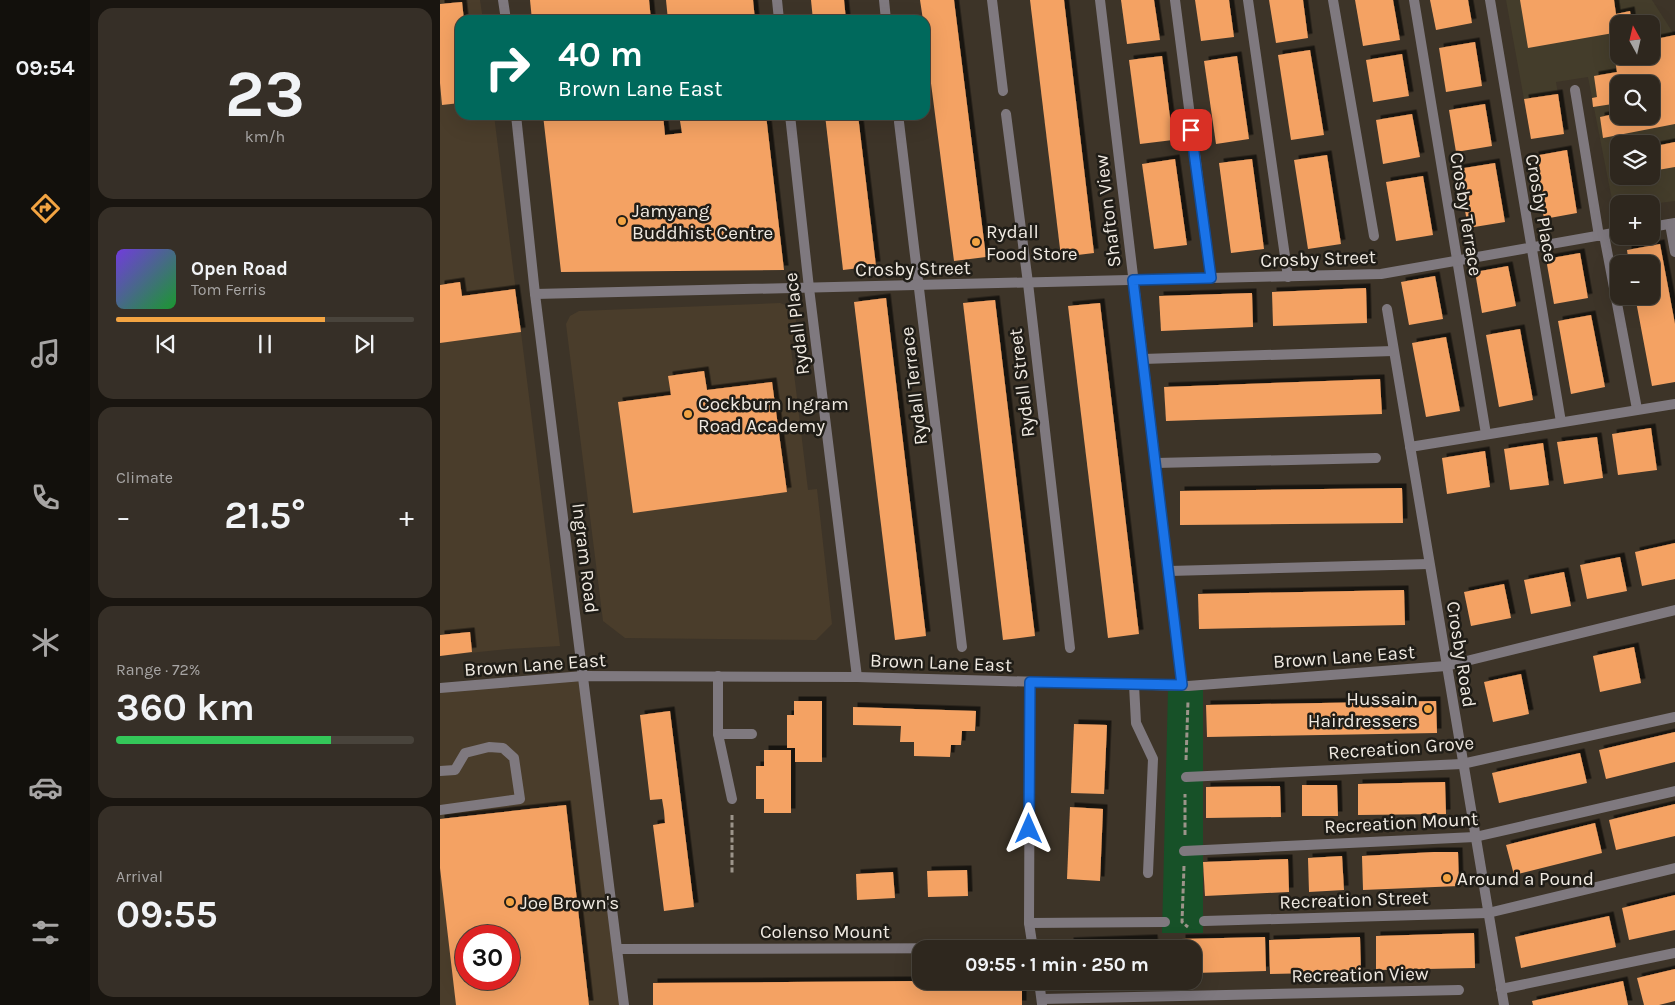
<!DOCTYPE html>
<meta charset="utf-8">
<style>
body{margin:0;font-family:Karla,sans-serif;background:#362f27;color:#f1f3f6;height:100vh;display:flex;flex-direction:column;font-size:19px;white-space:nowrap}
*{box-sizing:border-box;margin:0}
p{font-size:16px;color:#a7a5a4}
.icon{flex:none;width:28px;height:28px;fill:none;stroke:currentColor;stroke-width:2;stroke-linecap:round;stroke-linejoin:round}
.map{position:relative;flex:1;overflow:hidden}
.sheet{display:flex;flex-direction:column;gap:8px;padding:8px;background:#191510;width:350px}
.sheet>*{flex:none}
.guide{position:absolute;left:15px;top:15px;width:475px;height:105px;border-radius:15px;box-shadow:0 5px 20px #0002,0 0 0 1px #49443c;background:#00695c;color:#fff;overflow:hidden}
.needle{width:32px;rotate:352deg}
.tools{position:absolute;left:1170px;top:15px;display:grid;gap:10px}
.tools a{display:grid;place-items:center;width:50px;height:50px;border-radius:10px;background:#2e271e;box-shadow:0 5px 20px #0002,0 0 0 1px #49443c;font-size:25px}
.speed{position:absolute;left:15px;top:925px;display:flex;gap:10px;font-size:25px;font-weight:700;text-align:center}
.speed>*{display:grid;place-content:center;width:65px;height:65px;border-radius:50%;background:#2e271e;box-shadow:0 5px 20px #0002,0 0 0 1px #49443c;line-height:1}
.speed .limit{border:8px solid #d22;background:#fff;color:#111}
.pin{position:absolute;display:grid;place-items:center;width:42px;height:42px;color:#fff;margin:-21px;border-radius:10px;box-shadow:0 2px 8px #0006}
.me{position:absolute;width:55px;margin:-28px;rotate:0deg;stroke-linejoin:round;filter:drop-shadow(0 0 4px #0008)}
.turn{display:flex;align-items:center;gap:18px;height:105px;padding:0 20px;font-size:22px}
.turn .icon{width:65px;height:65px;stroke-width:2.5}
.turn b{display:block;font-size:35px;line-height:42px}
.big{font-size:38px;font-weight:700;line-height:1.1}
.sheet .widget{flex:1;display:flex;flex-direction:column;justify-content:center;gap:8px;min-width:0;padding:0 18px;border-radius:15px;background:#362f27}
.sheet .dial{align-items:center;gap:0}
.dial b{font-size:65px;line-height:1}
.song{display:flex;align-items:center;gap:15px}
.cover{width:60px;height:60px;border-radius:8px;background:linear-gradient(135deg,hsl(260 70% 55%),hsl(130 70% 35%))}
.played{height:5px;border-radius:2px;background:linear-gradient(90deg,#f3a442 70%,#49443c 70%)}
.keys{display:flex;justify-content:space-around;direction:ltr}
.heat{display:flex;justify-content:space-between;align-items:center;font-size:28px;direction:ltr}
.charge{height:8px;border-radius:4px;background:linear-gradient(90deg,#34c759 72%,#49443c 0)}
.trip{position:absolute;left:472px;top:940px;width:290px;height:50px;border-radius:15px;background:#2e271e;box-shadow:0 5px 20px #0002,0 0 0 1px #49443c;font-weight:700;line-height:50px;text-align:center}
main{display:flex;flex:1;min-height:0}
.tab-bar{display:flex;flex-direction:column;width:90px;justify-content:space-around;align-items:center;background:#12100c;color:#a7a5a4}
.tab-bar .icon{width:35px;height:35px}
.tab-bar .selected{color:#f3a442}
.tab-bar b{font-size:22px;color:#f1f3f6}
.map>svg:first-child{display:block}
</style>
<main>
<nav class="tab-bar">
<b>09:54</b>
<svg class="icon selected" aria-label="directions" viewBox="0 0 24 24"><path d="M12 3l9 9-9 9-9-9zM9 14v-3h6M13 9l2 2-2 2"/></svg>
<svg class="icon" aria-label="music" viewBox="0 0 24 24"><path d="M9 18V5l10-2v13"/><circle cx="6" cy="18" r="3"/><circle cx="16" cy="16" r="3"/></svg>
<svg class="icon" aria-label="phone" viewBox="0 0 24 24"><path d="M5 4h4l2 5-3 2q2 4 5 5l2-3 5 2v4C11 20 4 13 5 4z"/></svg>
<svg class="icon" aria-label="climate" viewBox="0 0 24 24"><path d="M12 3v18M4 7l16 10M4 17L20 7"/></svg>
<svg class="icon" aria-label="car" viewBox="0 0 24 24"><path d="M5 17H2v-5l4-1 3-4h7l3 4 3 1v5h-3M9 17h6M6 11h13"/><circle cx="7" cy="17" r="2"/><circle cx="17" cy="17" r="2"/></svg>
<svg class="icon" aria-label="filters" viewBox="0 0 24 24"><path d="M4 7h16M4 17h16"/><circle cx="9" cy="7" r="2"/><circle cx="15" cy="17" r="2"/></svg>
</nav>
<section class="sheet">
<div class="widget dial"><b>23</b><p>km/h</p></div>
<div class="widget">
<div class="song"><i class="cover"></i><div><b>Open Road</b><p>Tom Ferris</p></div></div>
<div class="played"></div>
<div class="keys"><svg class="icon" aria-label="previous" viewBox="0 0 24 24"><path d="M18 5L8 12l10 7zM5 5v14"/></svg><svg class="icon" aria-label="pause" viewBox="0 0 24 24"><path d="M8 5v14M16 5v14"/></svg><svg class="icon" aria-label="next" viewBox="0 0 24 24"><path d="M6 5l10 7-10 7zM19 5v14"/></svg></div>
</div>
<div class="widget"><p>Climate</p>
<div class="heat"><a>−</a><b class="big">21.5°</b><a>+</a></div>
</div>
<div class="widget"><p>Range · 72%</p><b class="big">360 km</b><div class="charge"></div></div>
<div class="widget"><p>Arrival</p><b class="big">09:55</b></div>
</section>
<div class="map">
<svg width="1235" height="1005" viewBox="0 0 1235 1005">
<defs>
<filter id="shadow"><feDropShadow dx="4.5" dy="-4.5" stdDeviation="0" flood-color="#0009"/></filter>
</defs>
<rect width="100%" height="100%" fill="#3d3428"/>
<!-- commercial -->
<path fill="#443d2b" fill-rule="evenodd" d="M1066,0H1212L1235,36V201L1211,204H1179V209L1174,210L1148,77L1116,82L1118,94L1084,99ZM1179,24H1211V56H1179ZM1179,84H1211V116H1179ZM1179,144H1211V176H1179Z"/>
<!-- built -->
<g fill="#4a3d2b" fill-rule="evenodd">
<polygon points="0,0 40,0 43,20 20,20 20,115 54,115 120,646 68,649 0,656"/>
<polygon points="340,303 348,306 355,313 358,339 350,340 368,490 377,489 392,624 376,640 185,638 163,621 126,324 130,316 139,311"/>
<path d="M143,676L184,1005H0V688ZM26,936H69V979H26Z"/>
</g>
<!-- green -->
<polygon fill="#175128" points="763,690 763,933 722,933 728,691"/>
<!-- building -->
<g fill="#f4a264" fill-rule="evenodd" filter="url(#shadow)">
<polygon points="90,0 209,0 211,20 92,20"/>
<polygon points="226,0 313,0 315,20 228,20"/>
<polygon points="371,0 404,0 406,20 373,20"/>
<polygon points="480,0 514,0 546,257 514,261 485,37 485,20 483,20"/>
<polygon points="590,0 624,0 654,253 621,257"/>
<polygon points="681,0 714,0 720,40 687,44"/>
<polygon points="755,0 789,0 794,37 761,41"/>
<polygon points="829,0 863,0 868,38 836,43"/>
<polygon points="915,0 953,0 960,40 923,46"/>
<polygon points="990,0 1028,0 1032,23 996,30"/>
<polygon points="1080,0 1174,0 1176,14 1190,11 1192,24 1179,24 1179,32 1088,48"/>
<polygon points="22,2 24,20 20,20 20,103 2,105 0,83 0,4"/>
<polygon points="1235,35 1235,124 1163,138 1160,117 1179,113 1179,116 1211,116 1211,107 1220,106 1218,96 1211,97 1211,84 1179,84 1179,103 1153,107 1152,98 1157,97 1154,76 1177,72 1172,43 1179,41 1179,56 1211,56 1211,40"/>
<polygon points="1035,42 1042,86 1006,92 999,48"/>
<polygon points="870,50 884,135 851,140 838,55"/>
<polygon points="962,54 969,96 933,102 926,60"/>
<polygon points="722,56 733,140 700,144 689,60"/>
<polygon points="797,56 809,139 776,144 764,61"/>
<polygon points="1118,94 1124,134 1091,139 1084,99"/>
<polygon points="1045,104 1052,146 1016,152 1009,110"/>
<polygon points="972,114 980,157 943,164 936,120"/>
<polygon points="103,115 223,115 225,135 242,133 239,115 326,115 344,270 121,272"/>
<polygon points="385,115 418,115 436,266 403,270"/>
<polygon points="1235,142 1235,167 1212,171 1211,147"/>
<polygon points="1127,150 1137,213 1104,219 1094,156"/>
<polygon points="887,155 901,244 868,249 854,160"/>
<polygon points="735,159 747,245 714,249 702,164"/>
<polygon points="812,159 824,249 791,253 779,163"/>
<polygon points="1055,163 1065,222 1028,228 1018,169"/>
<polygon points="983,176 993,235 956,241 946,182"/>
<polygon points="1220,244 1235,324 1235,382 1212,386 1195,296 1211,296 1211,264 1189,264 1187,250"/>
<polygon points="1140,253 1148,298 1114,304 1106,259"/>
<polygon points="1068,266 1076,306 1042,313 1035,272"/>
<polygon points="995,276 1003,319 969,325 961,282"/>
<polygon points="20,282 22,296 75,289 81,332 0,343 0,285"/>
<polygon points="926,288 927,323 833,326 832,292"/>
<polygon points="812,293 813,327 721,331 719,296"/>
<polygon points="446,298 486,636 455,640 414,302"/>
<polygon points="555,300 595,636 563,640 523,303"/>
<polygon points="660,303 699,634 668,638 628,306"/>
<polygon points="1151,315 1165,387 1131,394 1118,321"/>
<polygon points="1080,329 1093,400 1059,407 1046,335"/>
<polygon points="1006,337 1020,411 986,417 972,343"/>
<polygon points="264,371 267,390 332,382 347,492 193,513 178,402 231,395 228,376"/>
<polygon points="940,379 942,414 726,421 724,387"/>
<polygon points="1211,428 1217,470 1178,475 1172,434"/>
<polygon points="1157,437 1163,478 1124,484 1117,442"/>
<polygon points="1103,443 1109,485 1070,490 1064,449"/>
<polygon points="1045,451 1050,487 1007,494 1002,458"/>
<polygon points="962,488 963,523 740,525 740,491"/>
<polygon points="1235,543 1235,579 1202,586 1195,552"/>
<polygon points="1180,557 1187,591 1147,599 1140,565"/>
<polygon points="1124,572 1131,606 1091,614 1084,580"/>
<polygon points="1064,584 1071,618 1031,626 1024,592"/>
<polygon points="964,590 965,625 759,629 758,594"/>
<polygon points="30,632 32,652 0,656 0,635"/>
<polygon points="1194,647 1201,683 1160,692 1153,656"/>
<polygon points="1081,674 1089,714 1053,722 1044,682"/>
<polygon points="354,701 382,701 382,762 355,762 355,748 347,748 347,715 354,715"/>
<polygon points="996,701 997,733 767,737 766,705"/>
<polygon points="413,707 536,711 535,731 522,731 521,745 511,745 510,757 474,756 474,742 460,742 461,726 413,725"/>
<polygon points="230,711 254,907 224,911 213,825 225,823 224,811 222,799 210,800 200,715"/>
<polygon points="634,724 667,725 664,794 631,793"/>
<polygon points="1235,732 1235,762 1166,779 1159,750"/>
<polygon points="324,750 351,750 351,813 324,813 324,799 316,799 316,766 324,766"/>
<polygon points="1140,753 1147,783 1059,803 1052,773"/>
<polygon points="1005,782 1006,814 918,815 918,784"/>
<polygon points="862,785 897,785 898,816 862,816"/>
<polygon points="840,786 841,817 766,818 766,787"/>
<polygon points="1235,804 1235,836 1176,850 1169,820"/>
<path d="M126,805L149,1005H16L0,868V819ZM26,936H69V979H26Z"/>
<polygon points="630,807 663,809 660,881 627,879"/>
<polygon points="1155,823 1162,853 1074,875 1066,845"/>
<polygon points="994,852 1018,852 1019,886 923,890 922,856"/>
<polygon points="902,856 904,890 869,892 868,858"/>
<polygon points="848,859 849,892 765,896 763,862"/>
<polygon points="527,870 528,896 488,897 487,871"/>
<polygon points="453,872 455,898 417,900 416,874"/>
<polygon points="1235,895 1235,930 1189,940 1182,908"/>
<polygon points="1169,916 1176,947 1081,968 1075,937"/>
<polygon points="1034,933 1035,968 936,970 936,936"/>
<polygon points="825,937 826,971 754,973 754,949 741,949 741,939"/>
<polygon points="920,937 921,972 830,974 829,940"/>
<polygon points="713,939 714,949 630,949 629,942"/>
<polygon points="1235,969 1235,1001 1219,1005 1204,1005 1197,978"/>
<polygon points="474,981 582,981 582,1005 213,1005 213,983"/>
<polygon points="1183,981 1188,1005 1093,1005 1092,1001"/>
</g>
<g fill="none" stroke-linecap="round" stroke-linejoin="round">
<!-- path -->
<g stroke="#9c948a" stroke-width="3" stroke-dasharray="5 2.5" stroke-linecap="butt">
<polyline points="746,760 748,701"/>
<polyline points="292,815 292,875"/>
<polyline points="745,835 745,794"/>
<polyline points="744,866 742,922 748,927"/>
</g>
<!-- service -->
<g stroke="#7f797f" stroke-width="10">
<polyline points="1230,224 1235,252"/>
<polyline points="694,685 696,723 713,759 708,873"/>
<polyline points="0,771 15,770 25,753 49,747 63,748 74,758 80,799 0,810"/>
</g>
<!-- minor -->
<g stroke="#7f797f" stroke-width="10">
<polyline points="63,0 66,20"/>
<polyline points="337,0 339,20"/>
<polyline points="444,0 446,20"/>
<polyline points="552,0 563,91"/>
<polyline points="660,0 742,685"/>
<polyline points="735,0 771,278"/>
<polyline points="808,0 848,277"/>
<polyline points="893,0 934,236"/>
<polyline points="974,0 1046,434"/>
<polyline points="1050,0 1121,422"/>
<polyline points="1135,90 1159,236"/>
<polyline points="566,114 588,283 630,648"/>
<polyline points="76,115 95,294 184,1005"/>
<polyline points="350,115 369,288 417,677"/>
<polyline points="459,122 522,647"/>
<polyline points="1211,227 1235,223"/>
<polyline points="1164,235 1197,409"/>
<polyline points="95,294 941,274 1179,232"/>
<polyline points="947,309 1064,1005"/>
<polyline points="703,359 953,351"/>
<polyline points="970,447 1235,404"/>
<polyline points="716,463 936,458"/>
<polyline points="729,571 989,564"/>
<polyline points="278,676 278,734 292,799"/>
<polyline points="590,682 589,923 593,949"/>
<polyline points="0,688 143,676 417,677 748,686 1006,666 1235,610"/>
<polyline points="278,734 312,734"/>
<polyline points="746,777 1022,764 1235,717"/>
<polyline points="744,851 1035,837 1235,791"/>
<polyline points="764,921 1048,913 1235,868"/>
<polyline points="589,923 725,922"/>
<polyline points="177,949 593,948"/>
<polyline points="599,981 602,1004"/>
<polyline points="1061,989 1235,953"/>
<polyline points="602,999 1019,990"/>
</g>
</g>
<g fill="none" stroke-linecap="round" stroke-linejoin="round">
<!-- route casing -->
<g stroke="#114b97" stroke-width="12">
<polyline id="route" points="589,829 590,682 742,685 693,280 771,278 751,130"/>
</g>
<!-- route -->
<use href="#route" stroke="#1a73e8" stroke-width="9"/>
</g>
<!-- markers -->
<g fill="#f3a442" stroke="#201d17" stroke-width="2">
<circle cx="182" cy="221" r="5"/>
<circle cx="536" cy="242" r="5"/>
<circle cx="248" cy="414" r="5"/>
<circle cx="988" cy="709" r="5"/>
<circle cx="1007" cy="878" r="5"/>
<circle cx="70" cy="902" r="5"/>
</g>
<g text-anchor="middle" stroke-width="5" stroke-linejoin="round" paint-order="stroke">
<!-- street labels -->
<g font-size="19" fill="#f0eae2" stroke="#201d17">
<text transform="translate(1102 208) rotate(80)" y="7">Crosby Place</text>
<text transform="translate(667 211) rotate(-97)" y="7">Shafton View</text>
<text transform="translate(1027 214) rotate(81)" y="7">Crosby Terrace</text>
<text transform="translate(878 258) rotate(-2)" y="7">Crosby Street</text>
<text transform="translate(473 268) rotate(-1)" y="7">Crosby Street</text>
<text transform="translate(356 324) rotate(-97)" y="7">Rydall Place</text>
<text transform="translate(581 383) rotate(-97)" y="7">Rydall Street</text>
<text transform="translate(473 386) rotate(-97)" y="7">Rydall Terrace</text>
<text transform="translate(146 558) rotate(83)" y="7">Ingram Road</text>
<text transform="translate(1022 654) rotate(81)" y="7">Crosby Road</text>
<text transform="translate(904 656) rotate(-4)" y="7">Brown Lane East</text>
<text transform="translate(501 662) rotate(2)" y="7">Brown Lane East</text>
<text transform="translate(95 664) rotate(-4)" y="7">Brown Lane East</text>
<text transform="translate(961 747) rotate(-4)" y="7">Recreation Grove</text>
<text transform="translate(961 822) rotate(-3)" y="7">Recreation Mount</text>
<text transform="translate(914 899) rotate(-2)" y="7">Recreation Street</text>
<text x="385" y="938">Colenso Mount</text>
<text transform="translate(920 974) rotate(-1)" y="7">Recreation View</text>
</g>
<!-- poi labels -->
<g font-size="19" fill="#f0eae2" stroke="#201d17" text-anchor="start">
<text x="192" y="217">Jamyang<tspan x="192" dy="22">Buddhist Centre</tspan></text>
<text x="546" y="238">Rydall<tspan x="546" dy="22">Food Store</tspan></text>
<text x="258" y="410">Cockburn Ingram<tspan x="258" dy="22">Road Academy</tspan></text>
<text x="978" y="705" text-anchor="end">Hussain<tspan x="978" dy="22">Hairdressers</tspan></text>
<text x="1017" y="885">Around a Pound</text>
<text x="80" y="909">Joe Brown's</text>
</g>
</g>
</svg>
<div class="tools">
<a><svg class="needle" viewBox="-14 -14 28 28"><path d="M0-13l5 13h-10z" fill="#e53935"/><path d="M0 13l5-13h-10z" fill="#a7a5a4"/></svg></a>
<a><svg class="icon" aria-label="search" viewBox="0 0 24 24"><circle cx="10" cy="10" r="6"/><path d="M15 15l6 6"/></svg></a>
<a><svg class="icon" aria-label="layers" viewBox="0 0 24 24"><path d="M12 4l9 5-9 5-9-5zM3 14l9 5 9-5"/></svg></a>
<a>+</a>
<a>−</a>
</div>
<div class="speed"><div class="limit">30</div></div>
<div class="pin" style="left:751px;top:130px;background:#d93025"><svg class="icon" aria-label="arrive" viewBox="0 0 24 24"><path d="M6 21V4h12l-3 4 3 4H6"/></svg></div>
<svg class="me" style="left:589px;top:829px" viewBox="-20 -20 40 40"><path d="M0-17L14 15 0 8-14 15z" fill="#1a73e8" stroke="#fff" stroke-width="4"/></svg>
<div class="trip">09:55 · 1 min · 250 m</div>
<div class="guide">
<div class="turn"><svg class="icon" aria-label="right" viewBox="0 0 24 24"><path d="M7 20v-9h11M14 6l5 5-5 5"/></svg><div><b>40 m</b>Brown Lane East</div></div>
</div>
</div>
</main>
